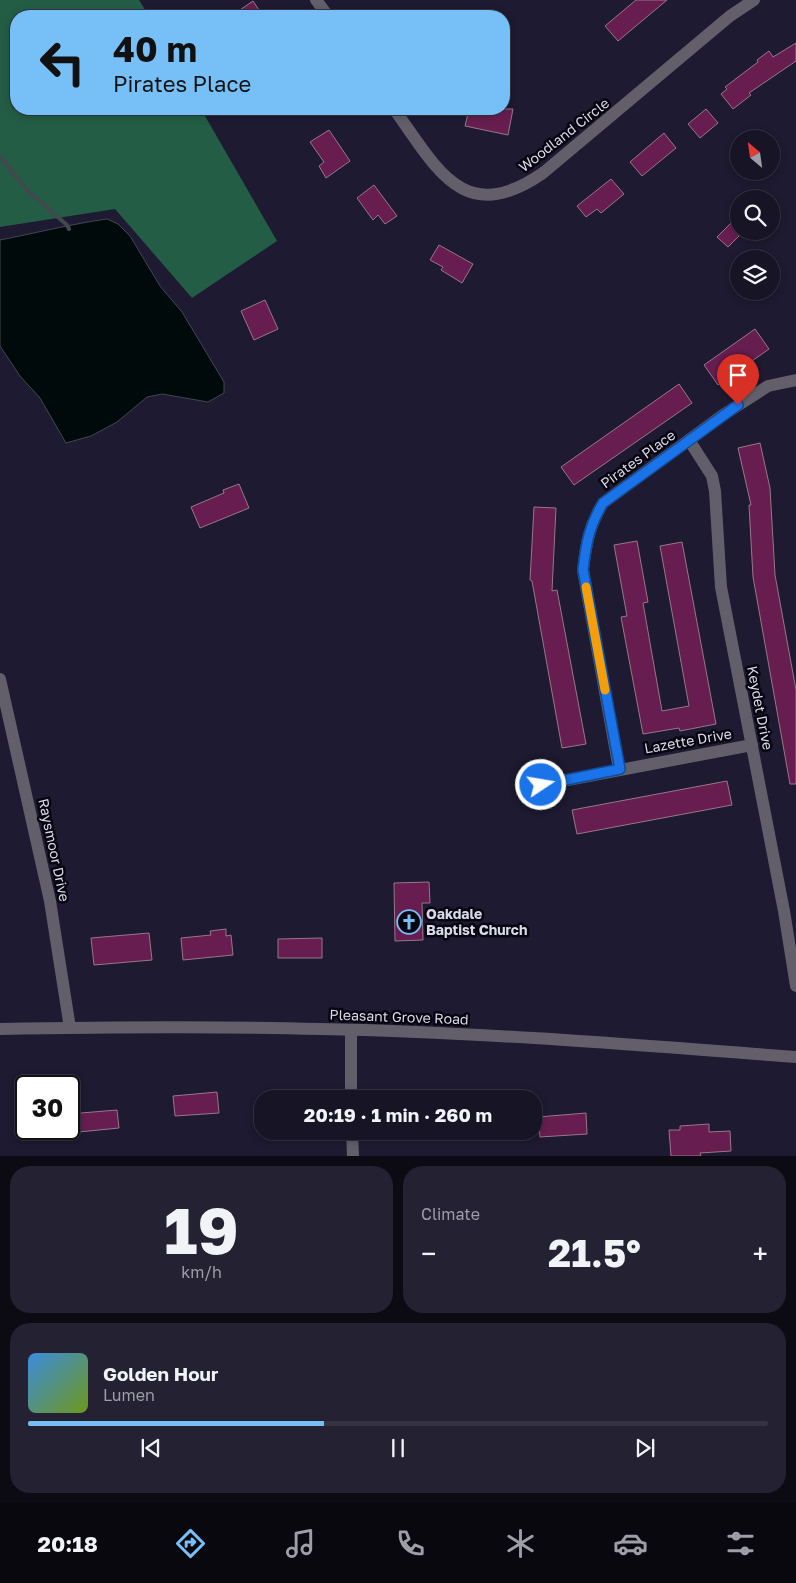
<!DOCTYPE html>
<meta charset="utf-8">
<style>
body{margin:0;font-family:"Golos Text",sans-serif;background:#232132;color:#f1f3f6;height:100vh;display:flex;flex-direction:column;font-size:19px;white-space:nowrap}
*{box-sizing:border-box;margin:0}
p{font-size:16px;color:#9e9ea7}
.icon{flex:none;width:28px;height:28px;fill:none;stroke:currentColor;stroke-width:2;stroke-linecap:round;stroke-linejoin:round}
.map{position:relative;height:1156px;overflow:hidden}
.details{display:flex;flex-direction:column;gap:10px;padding:10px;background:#0c0b14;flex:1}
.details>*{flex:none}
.banner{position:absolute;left:10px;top:10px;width:500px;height:105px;border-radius:20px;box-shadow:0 2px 8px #0003,0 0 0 1px #353342;background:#76c0f7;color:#111;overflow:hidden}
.needle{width:32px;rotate:331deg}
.tools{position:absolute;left:730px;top:130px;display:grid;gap:10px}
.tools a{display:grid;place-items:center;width:50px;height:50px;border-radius:50%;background:#161425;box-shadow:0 2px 8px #0003,0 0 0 1px #353342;font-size:25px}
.speed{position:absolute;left:15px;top:1075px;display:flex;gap:10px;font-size:25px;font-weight:700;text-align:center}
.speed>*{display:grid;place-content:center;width:65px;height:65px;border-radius:50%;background:#161425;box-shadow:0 2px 8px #0003,0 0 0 1px #353342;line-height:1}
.speed .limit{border:2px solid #111;border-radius:8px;background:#fff;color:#111}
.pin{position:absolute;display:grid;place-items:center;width:42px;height:42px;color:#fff;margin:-51px -21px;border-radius:50% 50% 50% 0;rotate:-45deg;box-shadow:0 0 5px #0007}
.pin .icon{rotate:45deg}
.me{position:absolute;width:55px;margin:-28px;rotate:78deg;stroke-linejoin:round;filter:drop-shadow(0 0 4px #0008)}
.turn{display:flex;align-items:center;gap:18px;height:105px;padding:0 20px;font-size:22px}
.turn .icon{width:65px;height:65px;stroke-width:2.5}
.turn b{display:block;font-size:35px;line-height:42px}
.big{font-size:38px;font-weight:700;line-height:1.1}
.details .card{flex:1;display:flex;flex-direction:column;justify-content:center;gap:8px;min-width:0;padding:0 18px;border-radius:20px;background:#232132}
.details .dial{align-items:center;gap:0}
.dial b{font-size:65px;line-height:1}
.song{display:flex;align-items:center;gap:15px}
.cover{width:60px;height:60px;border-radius:8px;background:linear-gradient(135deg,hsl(210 70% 55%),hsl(80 70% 35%))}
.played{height:5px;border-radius:2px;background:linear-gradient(90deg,#76c0f7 40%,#353342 40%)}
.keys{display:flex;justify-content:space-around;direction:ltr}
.heat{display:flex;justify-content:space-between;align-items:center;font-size:28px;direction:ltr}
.details .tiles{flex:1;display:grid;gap:10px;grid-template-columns:1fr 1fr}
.card:last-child{grid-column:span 2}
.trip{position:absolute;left:254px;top:1090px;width:288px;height:50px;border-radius:20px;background:#161425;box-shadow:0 2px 8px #0003,0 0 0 1px #353342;font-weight:700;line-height:50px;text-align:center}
.tabs{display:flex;height:80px;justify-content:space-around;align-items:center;background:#09080f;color:#9e9ea7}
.tabs .icon{width:35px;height:35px}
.tabs .current{color:#76c0f7}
.tabs b{font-size:22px;color:#f1f3f6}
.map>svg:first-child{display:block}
</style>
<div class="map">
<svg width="796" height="1156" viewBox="0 0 796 1156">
<rect width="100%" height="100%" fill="#1d1a31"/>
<!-- forest -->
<polygon fill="#235d45" points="0,0 139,0 149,16 16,16 16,109 201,109 277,241 192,298 115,209 0,227"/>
<!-- water -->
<path fill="#000a0b" stroke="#41484e" d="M107,219L118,224L130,236L160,286L182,312L224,382V393L208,402L162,394L147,397L117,422L91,436L66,443L40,398L20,376L0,346V240C36,233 71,224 107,219Z"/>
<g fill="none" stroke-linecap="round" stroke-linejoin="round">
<!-- stream -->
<polyline stroke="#41484e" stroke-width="4" points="0,157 28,191 67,225 69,229"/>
</g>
<!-- building -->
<g fill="#671d4f" stroke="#967889">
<polygon points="636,0 667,0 618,41 605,26"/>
<polygon points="253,1 263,16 231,16"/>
<polygon points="796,43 796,61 749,93 751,95 733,109 721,94 727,89 725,87 758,62 757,60 769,51 773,57"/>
<polygon points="469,109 513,109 508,135 465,126"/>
<polygon points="706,109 718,123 700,138 688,124"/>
<polygon points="329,130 350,161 326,178 319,166 324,162 310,142"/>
<polygon points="664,133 676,148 642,176 630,162"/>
<polygon points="611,179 624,194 601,213 597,209 586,217 577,206"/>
<polygon points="374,185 397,216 385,224 378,215 373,220 357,198"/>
<polygon points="739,215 739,236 728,247 717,237"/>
<polygon points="439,245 473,264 462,283 441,270 443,267 430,260"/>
<polygon points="265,300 278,329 254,340 241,311"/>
<polygon points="755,329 769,349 718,385 704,365"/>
<polygon points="679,384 692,403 574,485 561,467"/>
<polygon points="760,443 770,488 775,575 796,690 796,784 790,784 753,577 749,505 751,505 738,448"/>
<polygon points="239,484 249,508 200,528 191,507 224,493 223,490"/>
<polygon points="534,507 556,508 552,591 557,590 586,744 562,748 532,581 530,580"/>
<polygon points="637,541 648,602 643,603 662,711 689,706 660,546 682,542 716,724 680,731 679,728 643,734 621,617 627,616 614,545"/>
<polygon points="727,781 732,805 577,834 572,810"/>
<polygon points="429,882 430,903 422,903 423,940 395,941 394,883"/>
<polygon points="226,929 226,936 231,935 233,955 183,960 181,938 211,935 210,931"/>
<polygon points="149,933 152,960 94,965 91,938"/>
<polygon points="322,938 322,958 278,958 278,939"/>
<polygon points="217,1092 219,1113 175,1116 173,1096"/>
<polygon points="117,1110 119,1128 69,1133 69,1114"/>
<polygon points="586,1113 587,1134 540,1137 538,1117"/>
<polygon points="709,1124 709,1132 730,1131 731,1151 700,1153 701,1156 671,1156 669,1130 680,1130 680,1126"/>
</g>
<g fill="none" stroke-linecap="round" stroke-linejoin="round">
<!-- minor -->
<g stroke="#625f6b" stroke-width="12">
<polyline points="316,0 328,16"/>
<path d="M394,109C437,168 463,228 543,173L730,16L754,0"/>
<polyline points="689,440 712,476 715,491 721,587 784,911 796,986"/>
<polyline points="0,679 50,901 70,1028"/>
<path d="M619,769L583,570C586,544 589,526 603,503L723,415L768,386L796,380"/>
<polyline points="541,785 752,745"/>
<path d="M0,1029C107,1027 213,1026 320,1029C479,1032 638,1045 796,1057"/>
<polyline points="351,1099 351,1030"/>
<polyline points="352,1131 353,1156"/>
</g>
</g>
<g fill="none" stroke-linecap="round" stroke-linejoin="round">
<!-- route casing -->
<g stroke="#114b97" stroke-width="12">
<path id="route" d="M541,785L620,769L583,570C586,544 589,526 603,503L738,405"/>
</g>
<!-- route -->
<use href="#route" stroke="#1a73e8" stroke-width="9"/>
<!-- slow -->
<polyline stroke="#f59e0b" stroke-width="9" points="586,587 605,690"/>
</g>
<!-- icons -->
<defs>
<g id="church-ring" transform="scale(1.25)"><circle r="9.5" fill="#070610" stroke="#76c0f7" stroke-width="1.5"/><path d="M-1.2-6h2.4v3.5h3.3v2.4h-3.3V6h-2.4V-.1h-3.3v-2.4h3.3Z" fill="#76c0f7"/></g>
</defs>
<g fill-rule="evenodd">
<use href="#church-ring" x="409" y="922"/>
</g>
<g text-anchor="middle" stroke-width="5" stroke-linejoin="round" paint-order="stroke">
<!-- street labels -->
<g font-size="14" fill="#dad9e9" stroke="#070610">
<text transform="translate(564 135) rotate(-38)" y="5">Woodland Circle</text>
<text transform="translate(638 459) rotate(-36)" y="5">Pirates Place</text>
<text transform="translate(760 708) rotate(79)" y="5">Keydet Drive</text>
<text transform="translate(688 741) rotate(-10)" y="5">Lazette Drive</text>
<text transform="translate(54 850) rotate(78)" y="5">Raysmoor Drive</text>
<text transform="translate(399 1017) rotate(2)" y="5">Pleasant Grove Road</text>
</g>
<!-- poi labels -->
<g font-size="14" font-weight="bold" fill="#dad9e9" stroke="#070610" text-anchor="start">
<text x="426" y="919">Oakdale<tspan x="426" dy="16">Baptist Church</tspan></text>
</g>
</g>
</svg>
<div class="tools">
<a><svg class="needle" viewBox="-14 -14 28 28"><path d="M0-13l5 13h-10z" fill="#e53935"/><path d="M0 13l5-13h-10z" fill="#9e9ea7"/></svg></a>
<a><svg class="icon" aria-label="search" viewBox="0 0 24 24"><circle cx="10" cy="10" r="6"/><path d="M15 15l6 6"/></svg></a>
<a><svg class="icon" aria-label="layers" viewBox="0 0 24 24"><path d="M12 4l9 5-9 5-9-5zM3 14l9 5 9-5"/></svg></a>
</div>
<div class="speed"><div class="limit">30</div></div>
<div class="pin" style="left:738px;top:405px;background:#d93025"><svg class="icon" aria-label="arrive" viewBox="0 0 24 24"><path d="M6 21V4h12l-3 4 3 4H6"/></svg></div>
<svg class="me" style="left:541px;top:785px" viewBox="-20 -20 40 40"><circle r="17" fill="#1a73e8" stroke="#fff" stroke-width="3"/><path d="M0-11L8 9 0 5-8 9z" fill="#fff"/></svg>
<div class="trip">20:19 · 1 min · 260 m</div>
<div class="banner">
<div class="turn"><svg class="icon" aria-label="left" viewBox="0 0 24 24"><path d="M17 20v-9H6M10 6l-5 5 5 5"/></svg><div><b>40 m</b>Pirates Place</div></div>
</div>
</div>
<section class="details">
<div class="tiles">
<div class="card dial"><b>19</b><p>km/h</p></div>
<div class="card"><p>Climate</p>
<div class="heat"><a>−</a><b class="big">21.5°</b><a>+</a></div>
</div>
<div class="card">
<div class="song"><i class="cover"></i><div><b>Golden Hour</b><p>Lumen</p></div></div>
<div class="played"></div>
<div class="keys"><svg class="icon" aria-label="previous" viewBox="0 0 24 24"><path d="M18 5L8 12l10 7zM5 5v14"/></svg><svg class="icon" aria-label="pause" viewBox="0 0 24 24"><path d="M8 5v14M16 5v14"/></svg><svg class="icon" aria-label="next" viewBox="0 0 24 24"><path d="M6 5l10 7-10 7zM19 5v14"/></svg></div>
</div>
</div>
</section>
<nav class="tabs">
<b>20:18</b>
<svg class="icon current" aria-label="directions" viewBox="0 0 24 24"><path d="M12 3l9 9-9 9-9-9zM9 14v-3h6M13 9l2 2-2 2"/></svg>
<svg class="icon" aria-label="music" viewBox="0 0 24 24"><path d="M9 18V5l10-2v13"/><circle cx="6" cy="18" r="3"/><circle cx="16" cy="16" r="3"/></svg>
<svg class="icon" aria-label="phone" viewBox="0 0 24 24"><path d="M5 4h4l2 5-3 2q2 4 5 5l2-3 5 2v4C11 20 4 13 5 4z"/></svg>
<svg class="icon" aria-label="climate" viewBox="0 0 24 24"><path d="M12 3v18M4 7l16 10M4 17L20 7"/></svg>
<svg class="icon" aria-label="car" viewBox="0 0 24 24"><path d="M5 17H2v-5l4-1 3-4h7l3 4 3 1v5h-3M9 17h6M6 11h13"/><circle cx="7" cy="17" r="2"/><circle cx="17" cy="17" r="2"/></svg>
<svg class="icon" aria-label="filters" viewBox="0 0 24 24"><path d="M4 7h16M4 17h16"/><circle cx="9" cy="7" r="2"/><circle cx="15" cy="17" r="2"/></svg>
</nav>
